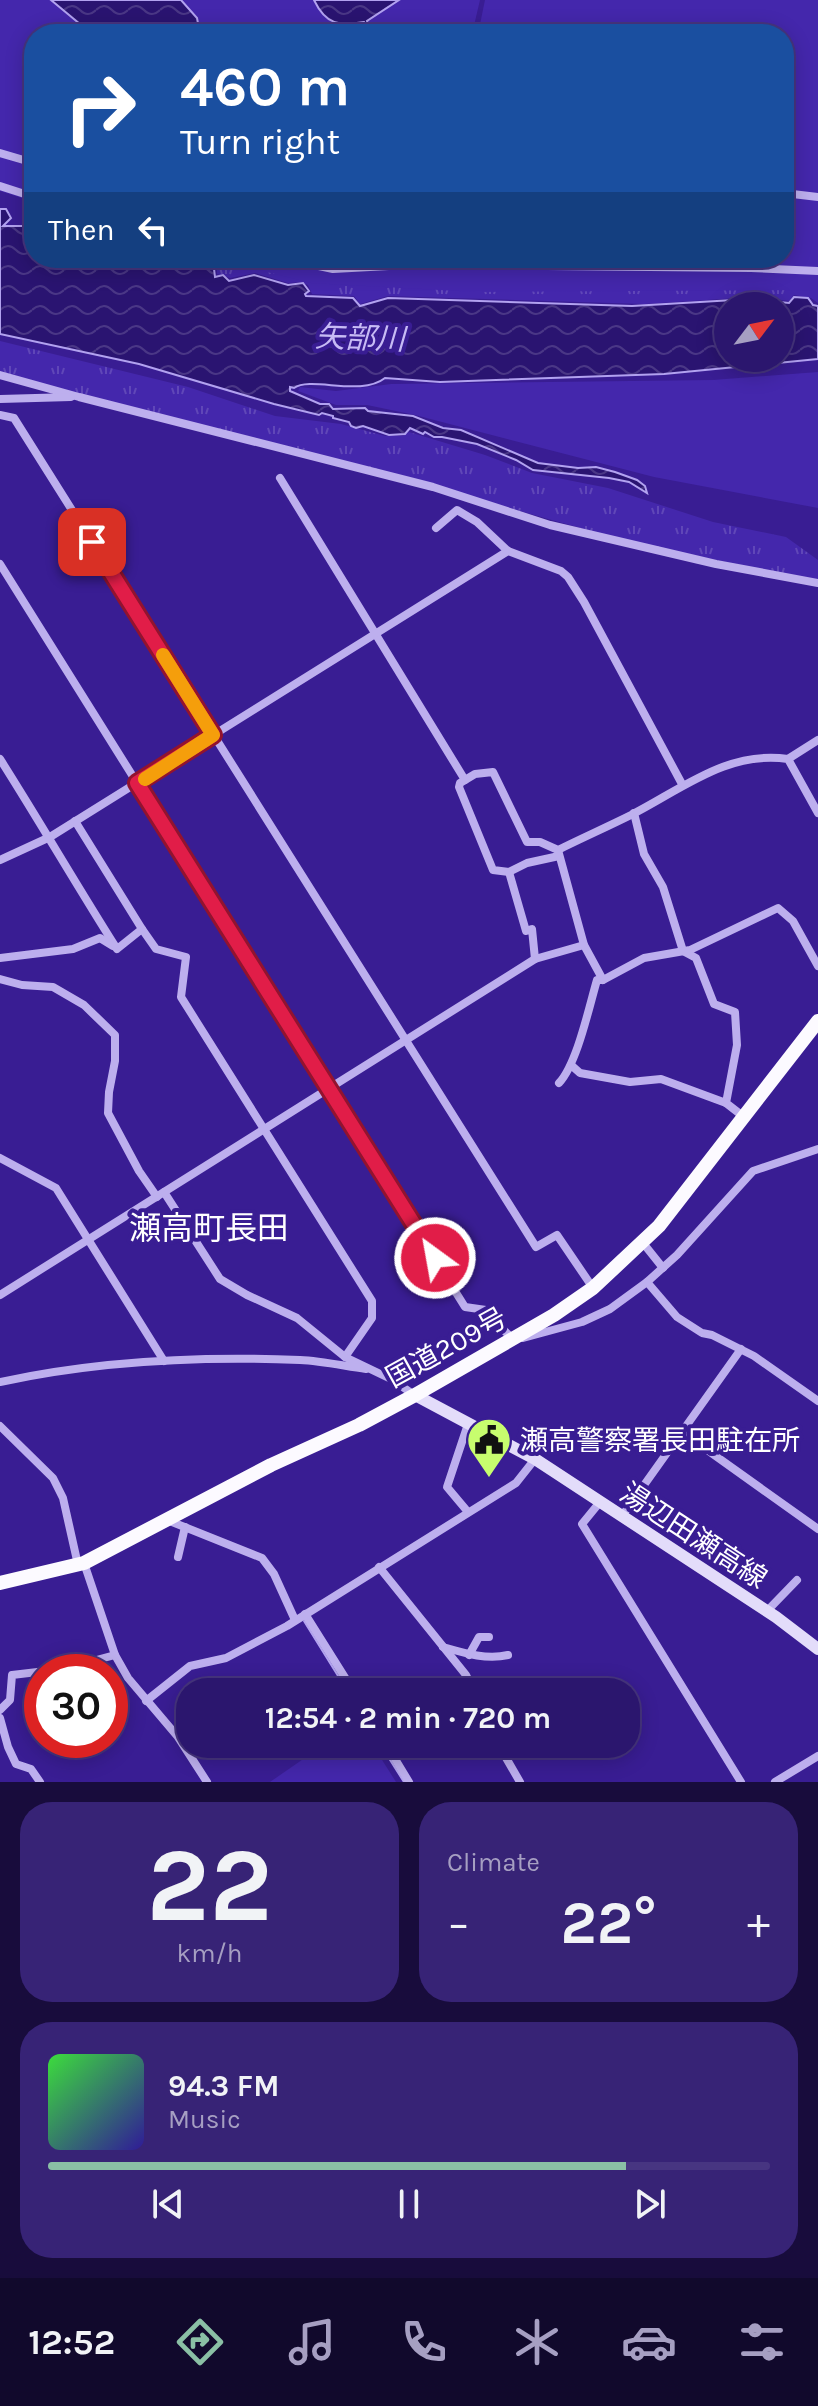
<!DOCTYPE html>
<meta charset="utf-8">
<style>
body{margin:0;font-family:Karla,"Noto Sans JP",sans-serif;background:#372376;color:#f1f3f6;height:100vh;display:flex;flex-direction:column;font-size:30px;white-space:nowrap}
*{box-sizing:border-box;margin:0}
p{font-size:26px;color:#a69fc2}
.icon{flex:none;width:44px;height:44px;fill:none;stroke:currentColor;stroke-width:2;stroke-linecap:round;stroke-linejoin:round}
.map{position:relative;height:1782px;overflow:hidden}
.sheet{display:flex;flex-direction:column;gap:20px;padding:20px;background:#180c3c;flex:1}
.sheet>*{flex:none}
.guide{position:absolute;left:24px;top:24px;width:770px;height:244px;border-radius:32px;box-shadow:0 4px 20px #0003,0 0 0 2px #473581;background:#1a4fa0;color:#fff;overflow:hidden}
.needle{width:52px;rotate:58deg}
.buttons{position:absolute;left:714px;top:292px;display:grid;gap:16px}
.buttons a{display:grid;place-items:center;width:80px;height:80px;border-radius:50%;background:#2b166e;box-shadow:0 4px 20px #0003,0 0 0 2px #473581;font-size:40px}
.speed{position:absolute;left:24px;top:1654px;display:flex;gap:16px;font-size:40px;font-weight:700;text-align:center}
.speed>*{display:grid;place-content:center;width:104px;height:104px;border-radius:50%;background:#2b166e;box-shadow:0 4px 20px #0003,0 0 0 2px #473581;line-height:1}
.speed .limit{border:12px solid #d22;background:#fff;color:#111}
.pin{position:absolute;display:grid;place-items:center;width:68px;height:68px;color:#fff;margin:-34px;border-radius:16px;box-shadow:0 4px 12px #0006}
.me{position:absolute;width:88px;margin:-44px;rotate:328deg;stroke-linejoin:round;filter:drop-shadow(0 0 6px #0008)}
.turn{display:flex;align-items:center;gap:28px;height:168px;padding:0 24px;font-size:36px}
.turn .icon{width:104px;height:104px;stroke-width:2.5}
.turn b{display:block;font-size:56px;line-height:68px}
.then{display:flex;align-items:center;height:76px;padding:0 24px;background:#0003;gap:16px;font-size:30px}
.big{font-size:60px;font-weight:700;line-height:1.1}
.sheet .widget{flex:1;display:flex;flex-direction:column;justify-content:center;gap:12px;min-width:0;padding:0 28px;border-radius:32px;background:#372376}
.sheet .dial{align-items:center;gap:0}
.dial b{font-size:104px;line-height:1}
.song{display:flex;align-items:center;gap:24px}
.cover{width:96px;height:96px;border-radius:12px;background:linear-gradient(135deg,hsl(120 70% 55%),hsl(250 70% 35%))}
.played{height:8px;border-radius:4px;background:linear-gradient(90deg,#8abfa5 80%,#473581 80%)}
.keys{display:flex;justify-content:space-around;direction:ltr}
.heat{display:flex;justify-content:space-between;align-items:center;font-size:44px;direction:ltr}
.sheet .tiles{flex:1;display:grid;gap:20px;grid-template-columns:1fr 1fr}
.widget:last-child{grid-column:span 2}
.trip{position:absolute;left:176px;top:1678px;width:464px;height:80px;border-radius:32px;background:#2b166e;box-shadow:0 4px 20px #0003,0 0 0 2px #473581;font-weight:700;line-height:80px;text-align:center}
.tabs{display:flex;height:128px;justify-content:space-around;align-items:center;background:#11092c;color:#a69fc2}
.tabs .icon{width:56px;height:56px}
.tabs .on{color:#8abfa5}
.tabs b{font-size:36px;color:#f1f3f6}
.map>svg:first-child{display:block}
</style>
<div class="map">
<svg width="818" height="1782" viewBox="0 0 818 1782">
<defs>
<pattern id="grass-tufts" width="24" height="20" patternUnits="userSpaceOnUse" patternTransform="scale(2)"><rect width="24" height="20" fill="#4427ac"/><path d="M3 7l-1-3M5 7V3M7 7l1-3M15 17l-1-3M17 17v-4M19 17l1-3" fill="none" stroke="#6047b8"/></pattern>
<pattern id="water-waves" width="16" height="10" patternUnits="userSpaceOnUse" patternTransform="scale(2)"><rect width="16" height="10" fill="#2a1471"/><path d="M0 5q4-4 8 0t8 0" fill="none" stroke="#4a3786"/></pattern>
</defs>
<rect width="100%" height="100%" fill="#391d93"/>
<!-- grass -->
<g fill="url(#grass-tufts)">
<polygon points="175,258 258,258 818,278 818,303 811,298 794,295 789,301 753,297 644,304 388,296 360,304 354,296 312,294 308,285 301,282 288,283 255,273 230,278 217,274 217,270"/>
<polygon points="0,341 188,387 275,416 341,424 385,436 403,436 409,432 485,455 532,473 608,488 713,522 786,537 818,560 818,581 634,543 459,494 0,375"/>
</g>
<!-- green -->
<g fill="#4427ac">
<polygon points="0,0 480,0 472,34 34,34 34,202 0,191"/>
<polygon points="485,0 818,0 818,290 477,292 311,283 211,258 784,258 784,34 478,34"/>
<polygon points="818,372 818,508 654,477 415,415 367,405 336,405 298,391 300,387 336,391 391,384 713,380"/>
<polygon points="325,1744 372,1744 396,1782 270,1782"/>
</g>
<!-- water -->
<g fill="url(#water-waves)" stroke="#b2a2f0" stroke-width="2" fill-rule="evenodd">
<polygon points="51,0 181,0 197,18 200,34 92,34"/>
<path d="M314,0H399L367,21L371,34H368L364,22C339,26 326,25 314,0Z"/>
<path d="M0,209H6L11,218L3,226H34V258H164L175,265L180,262C192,263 203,265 214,269L215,277L223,275L229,281L254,275L288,285L303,283L309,291L305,294L306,296L353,298L360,306L388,298L632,306L751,299L789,303L794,297L808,298L813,305L818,306V359L664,374L440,382L385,378C361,397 311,376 294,388L290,387V391L320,404H329L333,409L365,408L368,411L413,416L443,428L461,430L538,463L578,468L596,467L615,472L637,480L645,486L647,493L629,482L609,478L533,470L516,460L477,444L442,437H434L425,432L423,434L410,428L405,434L389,435L363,426L356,428L351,426L349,422L333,418V416L322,413L319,415L274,404L139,364L0,334ZM728,306H780V358H728Z"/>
</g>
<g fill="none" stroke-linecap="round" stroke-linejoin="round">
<!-- stream -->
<g stroke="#b2a2f0" stroke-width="2">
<polyline points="304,1621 348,1692"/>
<polyline points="380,1744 404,1782"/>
</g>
<!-- minor -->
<g stroke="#bdafee" stroke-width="8">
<polyline points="0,153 34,163"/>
<polyline points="0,186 34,197"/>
<polyline points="784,193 818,197"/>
<polyline points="281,258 333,269 426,264 450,260"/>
<polyline points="445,258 548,266 751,268 818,271"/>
<polyline points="0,375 79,397 433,487 550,525 716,564 818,583"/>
<polyline points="0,399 71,397"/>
<polyline points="0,415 14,418 536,1247 557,1235 593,1288"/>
<polyline points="280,478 465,780 460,783 459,787 493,870 509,872 527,863 559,856"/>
<polyline points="436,528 457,510 477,522 508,551"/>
<polyline points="0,564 465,1307 486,1310 489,1316 513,1339"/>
<path d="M0,759C40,822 77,886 117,949L142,929L156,949L186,957L181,997L372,1301V1318L345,1357"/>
<polyline points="788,759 818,740"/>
<path d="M465,780L475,774L493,772L527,842H540L558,850C582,838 607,827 631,815C682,789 728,750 788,759L818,813"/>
<polyline points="634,813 644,854 663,887 683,951 696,958 714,1004 735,1012 737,1045 726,1103 744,1117"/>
<polyline points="75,821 142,929"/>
<polyline points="558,850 584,945 603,980"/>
<polyline points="0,860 50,837 508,551 561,571 568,577 584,602 682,784"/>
<polyline points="509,872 526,931 532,929 535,959"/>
<polyline points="0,958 73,949 100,938 113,946"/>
<polyline points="0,979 22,985 53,987 84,1005 115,1035 115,1061 109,1092 108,1113 139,1171 157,1197"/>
<polyline points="571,1065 580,1073 630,1082 661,1079 726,1103"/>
<path d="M559,1083C577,1064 589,1007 597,980H603L644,958L690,950L778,908L793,921L818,966"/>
<polyline points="0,1158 56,1188 164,1361"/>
<polyline points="164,1192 220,1279 247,1295 297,1318 345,1357 393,1380 414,1395"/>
<polyline points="643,1243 663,1268"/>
<polyline points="647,1282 677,1317 702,1333 712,1335 754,1356 818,1401"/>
<polyline points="0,1295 535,959 584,945"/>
<polyline points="523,1338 582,1322 610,1309 647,1282 677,1255 753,1171 818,1149"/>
<path d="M0,1382C97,1361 200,1356 300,1360C322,1361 344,1366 366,1369"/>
<polyline points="468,1424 447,1487 468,1512"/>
<polyline points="0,1426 53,1478 63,1498 78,1565"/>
<polyline points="682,1432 818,1529"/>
<polyline points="600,1502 582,1524 741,1782"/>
<polyline points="622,1516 741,1349"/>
<polyline points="167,1520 262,1558 274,1574 295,1620"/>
<polyline points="178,1557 185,1527"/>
<polyline points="84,1563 115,1655 128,1678 178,1737 207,1782"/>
<polyline points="379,1567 466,1675 474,1692"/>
<polyline points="767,1611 797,1580"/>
<polyline points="305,1614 354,1692"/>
<path d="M443,1647C464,1653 486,1660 508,1655"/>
<polyline points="469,1655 479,1637 489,1637"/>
<polyline points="146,1701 190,1666 226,1658 287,1626 516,1483 535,1459"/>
<polyline points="0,1710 10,1700 12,1675 63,1669 115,1655"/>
<polyline points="0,1718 8,1747 16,1764 31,1769 40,1782"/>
<polyline points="386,1744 409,1782"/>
<polyline points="498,1744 520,1782"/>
<polyline points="775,1782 818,1756"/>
</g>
<!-- secondary -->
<polyline stroke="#e3dcfa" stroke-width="12" points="415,1395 535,1459 776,1617 818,1649"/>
<!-- trunk -->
<polyline stroke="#fcfaff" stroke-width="14" points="0,1583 84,1563 271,1465 359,1425 415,1395 554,1315 593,1288 659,1226 818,1021"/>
</g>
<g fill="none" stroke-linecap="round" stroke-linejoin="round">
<!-- route casing -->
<g stroke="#92132f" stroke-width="20">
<polyline id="route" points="92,542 213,735 137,783 435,1258"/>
</g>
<!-- route -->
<use href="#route" stroke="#e11d48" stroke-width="14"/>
<!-- slow -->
<polyline stroke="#f59e0b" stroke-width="14" points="145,779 213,735 163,655"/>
</g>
<!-- icons -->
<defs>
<g id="civic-pin" transform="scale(2.3)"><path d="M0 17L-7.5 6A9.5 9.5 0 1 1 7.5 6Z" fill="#c7fd6e" stroke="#391d93"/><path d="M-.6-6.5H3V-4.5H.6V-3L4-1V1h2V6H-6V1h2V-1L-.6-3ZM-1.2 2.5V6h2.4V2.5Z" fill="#111"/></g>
</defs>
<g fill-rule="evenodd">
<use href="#civic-pin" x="489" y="1440"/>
</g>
<g text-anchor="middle" stroke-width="8" stroke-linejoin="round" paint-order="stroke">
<!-- street labels -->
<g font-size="28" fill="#fff" stroke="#391d93">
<text transform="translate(446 1347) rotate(-29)" y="10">国道209号</text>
<text transform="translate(694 1535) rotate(33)" y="10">湯辺田瀬高線</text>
</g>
<!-- poi labels -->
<g font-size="28" fill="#fff" stroke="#391d93" text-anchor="start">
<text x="520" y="1450">瀬高警察署長田駐在所</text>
</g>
<!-- water labels -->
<g font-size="30" font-style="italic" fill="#c7bbf5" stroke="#391d93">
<text transform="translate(360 338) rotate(2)" y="10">矢部川</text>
</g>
<!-- quarter labels -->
<g font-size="32" fill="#fff" stroke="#391d93">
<text x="209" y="1239">瀬高町長田</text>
</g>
</g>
</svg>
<div class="buttons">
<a><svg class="needle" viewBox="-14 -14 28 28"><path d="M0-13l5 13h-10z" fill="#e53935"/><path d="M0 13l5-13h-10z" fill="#a69fc2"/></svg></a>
</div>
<div class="speed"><div class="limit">30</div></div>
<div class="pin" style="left:92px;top:542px;background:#d93025"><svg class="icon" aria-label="arrive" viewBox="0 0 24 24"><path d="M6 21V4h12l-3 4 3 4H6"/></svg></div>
<svg class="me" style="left:435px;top:1258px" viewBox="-20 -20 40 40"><circle r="17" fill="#e11d48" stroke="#fff" stroke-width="3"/><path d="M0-11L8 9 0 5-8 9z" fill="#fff"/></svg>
<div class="trip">12:54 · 2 min · 720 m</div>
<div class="guide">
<div class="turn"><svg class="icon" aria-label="right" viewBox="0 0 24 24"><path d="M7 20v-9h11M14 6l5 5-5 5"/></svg><div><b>460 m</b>Turn right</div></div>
<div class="then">Then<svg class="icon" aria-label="left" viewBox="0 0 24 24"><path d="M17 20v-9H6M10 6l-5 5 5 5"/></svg></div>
</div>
</div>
<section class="sheet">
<div class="tiles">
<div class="widget dial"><b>22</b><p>km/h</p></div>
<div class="widget"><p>Climate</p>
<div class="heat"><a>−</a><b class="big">22°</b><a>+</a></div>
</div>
<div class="widget">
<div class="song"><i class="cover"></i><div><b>94.3 FM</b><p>Music</p></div></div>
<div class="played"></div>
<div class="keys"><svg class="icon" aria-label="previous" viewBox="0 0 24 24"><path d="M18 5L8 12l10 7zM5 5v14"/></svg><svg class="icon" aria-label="pause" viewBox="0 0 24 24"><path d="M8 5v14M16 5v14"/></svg><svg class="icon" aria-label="next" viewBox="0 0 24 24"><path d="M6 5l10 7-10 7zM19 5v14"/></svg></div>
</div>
</div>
</section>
<nav class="tabs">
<b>12:52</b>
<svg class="icon on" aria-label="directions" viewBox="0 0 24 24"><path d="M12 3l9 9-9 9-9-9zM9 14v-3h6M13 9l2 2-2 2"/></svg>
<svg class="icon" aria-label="music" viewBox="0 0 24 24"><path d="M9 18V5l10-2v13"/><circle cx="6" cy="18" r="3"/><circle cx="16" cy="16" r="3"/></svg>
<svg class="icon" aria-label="phone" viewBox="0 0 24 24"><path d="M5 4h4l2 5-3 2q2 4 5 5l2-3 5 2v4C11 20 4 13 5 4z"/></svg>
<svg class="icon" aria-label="climate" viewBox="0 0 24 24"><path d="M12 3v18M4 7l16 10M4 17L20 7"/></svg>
<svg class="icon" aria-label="car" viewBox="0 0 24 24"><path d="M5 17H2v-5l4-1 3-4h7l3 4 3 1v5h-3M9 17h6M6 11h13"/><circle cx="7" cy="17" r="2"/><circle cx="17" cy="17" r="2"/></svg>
<svg class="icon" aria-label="filters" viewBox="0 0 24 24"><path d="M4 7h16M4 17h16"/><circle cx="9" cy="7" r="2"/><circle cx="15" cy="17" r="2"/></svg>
</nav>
